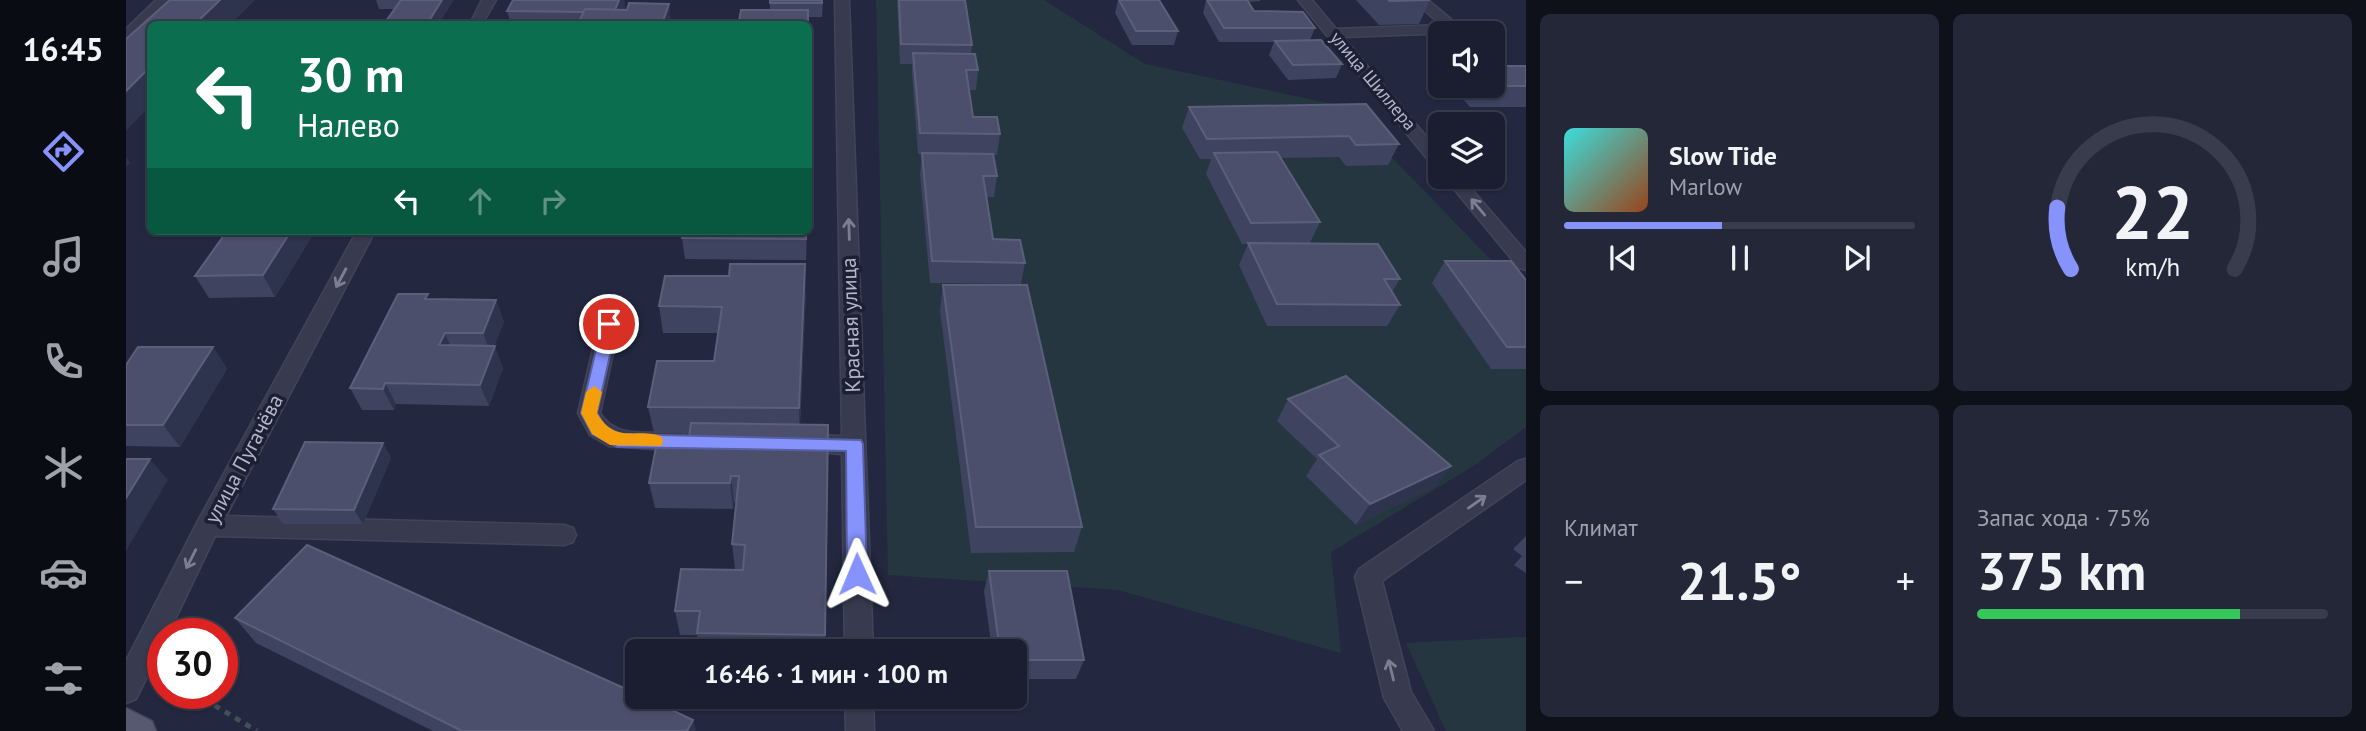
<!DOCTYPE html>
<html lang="ru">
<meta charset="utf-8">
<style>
body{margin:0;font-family:"PT Sans",sans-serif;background:#232738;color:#f1f3f6;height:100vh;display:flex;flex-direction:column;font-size:26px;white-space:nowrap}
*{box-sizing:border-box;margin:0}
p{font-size:23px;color:#9fa2ab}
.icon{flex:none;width:38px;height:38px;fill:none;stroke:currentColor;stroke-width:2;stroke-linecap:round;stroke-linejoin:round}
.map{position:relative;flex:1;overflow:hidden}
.sheet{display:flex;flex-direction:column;gap:14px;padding:14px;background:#0e101a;width:840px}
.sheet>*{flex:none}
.banner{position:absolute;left:21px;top:21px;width:665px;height:214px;border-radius:10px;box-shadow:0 2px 5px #0004,0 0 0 2px #383c4c;background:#0b6e4f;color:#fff;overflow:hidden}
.fabs{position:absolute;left:1302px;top:21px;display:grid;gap:14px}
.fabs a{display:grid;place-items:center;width:77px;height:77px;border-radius:10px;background:#1a1e30;box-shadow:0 2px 5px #0004,0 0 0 2px #383c4c;font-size:35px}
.speed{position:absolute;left:21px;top:618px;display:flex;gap:14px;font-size:35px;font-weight:700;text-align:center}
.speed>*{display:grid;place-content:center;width:91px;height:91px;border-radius:50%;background:#1a1e30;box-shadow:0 2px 5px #0004,0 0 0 2px #383c4c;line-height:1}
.speed .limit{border:10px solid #d22;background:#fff;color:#111}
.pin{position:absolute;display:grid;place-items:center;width:60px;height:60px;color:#fff;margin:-30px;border:4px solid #fff;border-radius:50%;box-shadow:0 2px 7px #0007}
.me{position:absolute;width:77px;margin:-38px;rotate:359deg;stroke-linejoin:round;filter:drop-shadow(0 0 5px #0008)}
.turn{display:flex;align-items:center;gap:24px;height:147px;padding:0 35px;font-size:32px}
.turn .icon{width:91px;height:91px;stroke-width:2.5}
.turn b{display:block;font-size:49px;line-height:60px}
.lanes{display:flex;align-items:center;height:66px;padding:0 35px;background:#0003;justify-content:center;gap:35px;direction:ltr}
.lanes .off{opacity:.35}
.big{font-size:52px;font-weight:700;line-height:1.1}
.sheet .tile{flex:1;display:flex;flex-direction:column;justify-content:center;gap:10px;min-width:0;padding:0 24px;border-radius:10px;background:#232738}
.sheet .dial{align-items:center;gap:0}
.dial svg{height:182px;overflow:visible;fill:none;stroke:#383c4c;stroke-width:7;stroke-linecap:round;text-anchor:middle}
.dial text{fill:#f1f3f6;stroke:none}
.song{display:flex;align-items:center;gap:21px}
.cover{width:84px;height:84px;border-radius:10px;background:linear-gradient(135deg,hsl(180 70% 55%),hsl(20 70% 35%))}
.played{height:7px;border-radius:4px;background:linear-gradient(90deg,#8693fd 45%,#383c4c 45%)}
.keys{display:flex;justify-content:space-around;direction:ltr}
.heat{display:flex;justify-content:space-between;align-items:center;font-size:38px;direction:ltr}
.charge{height:10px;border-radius:5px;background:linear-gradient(90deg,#34c759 75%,#383c4c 0)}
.sheet .tiles{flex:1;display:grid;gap:14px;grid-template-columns:repeat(2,1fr)}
.trip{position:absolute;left:499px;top:639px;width:402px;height:70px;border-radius:10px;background:#1a1e30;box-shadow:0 2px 5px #0004,0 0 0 2px #383c4c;font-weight:700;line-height:70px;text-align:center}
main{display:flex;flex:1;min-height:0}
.tabs{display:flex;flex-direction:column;width:126px;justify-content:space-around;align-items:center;background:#0a0c13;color:#9fa2ab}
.tabs .icon{width:49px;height:49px}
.tabs .selected{color:#8693fd}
.tabs b{font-size:32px;color:#f1f3f6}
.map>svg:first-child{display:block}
</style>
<main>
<nav class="tabs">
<b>16:45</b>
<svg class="icon selected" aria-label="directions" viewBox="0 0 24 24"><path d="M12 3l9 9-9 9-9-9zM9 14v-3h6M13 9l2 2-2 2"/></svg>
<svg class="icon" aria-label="music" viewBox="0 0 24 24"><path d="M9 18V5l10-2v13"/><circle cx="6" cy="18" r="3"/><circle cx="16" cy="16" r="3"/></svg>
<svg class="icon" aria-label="phone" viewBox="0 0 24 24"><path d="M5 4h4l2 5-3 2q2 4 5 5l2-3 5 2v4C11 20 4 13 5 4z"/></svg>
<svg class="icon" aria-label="climate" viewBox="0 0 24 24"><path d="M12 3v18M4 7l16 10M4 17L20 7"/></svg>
<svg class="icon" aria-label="car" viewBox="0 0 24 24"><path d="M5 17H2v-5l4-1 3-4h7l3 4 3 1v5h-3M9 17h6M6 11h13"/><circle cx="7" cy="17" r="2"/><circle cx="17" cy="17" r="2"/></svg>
<svg class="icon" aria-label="filters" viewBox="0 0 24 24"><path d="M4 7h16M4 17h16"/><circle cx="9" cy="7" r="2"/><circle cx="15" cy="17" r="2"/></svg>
</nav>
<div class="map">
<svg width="1400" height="731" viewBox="0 0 1400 731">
<rect width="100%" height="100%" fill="#232840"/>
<!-- green -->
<g fill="#253641">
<polygon points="750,0 918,0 1019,64 1216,106 1400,296 1400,427 1349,465 1205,552 1215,653 992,590 762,575"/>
<polygon points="1400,637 1400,731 1320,731 1280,643"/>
</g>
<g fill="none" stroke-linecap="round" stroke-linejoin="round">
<!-- minor casing -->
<g stroke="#414459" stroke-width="3">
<g id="minor">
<polygon points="30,0 45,0 5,40 0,41 0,29"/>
<polygon points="356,0 370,0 356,24 344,24"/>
<polygon points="709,0 723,0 747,651 719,651 716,454 667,450 664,444 667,438 675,435 716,436"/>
<polygon points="1172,0 1186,0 1210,29 1315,25 1287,0 1302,0 1333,26 1333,32 1328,33 1217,37 1314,153 1314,168 1308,167"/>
<polygon points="1318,177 1335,177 1400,252 1400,270 1393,268"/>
<polygon points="231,231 249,231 100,516 438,525 447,528 450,535 447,542 438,545 89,536 42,634 37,634 37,644 10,699 0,703 0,661 73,519"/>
<path d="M488,295L495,297L498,302L474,413C493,445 536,426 566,436L569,442L566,448L558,451L483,446L464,435L452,413L478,302L481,297Z"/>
<polygon points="1400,459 1400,480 1256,581 1285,692 1308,731 1277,731 1258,698 1229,577 1233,569 1392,461"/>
<polygon points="719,696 747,696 748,731 720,731"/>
</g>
</g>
<!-- major casing -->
<g stroke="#414459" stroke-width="3">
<polygon id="major" points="0,708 26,721 30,731 0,731"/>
</g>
<!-- path -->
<polyline stroke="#3f5059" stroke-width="5" stroke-dasharray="6 6" stroke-linecap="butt" points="68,693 131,731"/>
<!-- minor -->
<use href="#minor" fill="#383b50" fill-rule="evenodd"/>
<!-- major -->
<use href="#major" fill="#565970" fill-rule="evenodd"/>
</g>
<!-- wall -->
<g fill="#3e435f">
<polygon points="250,0 328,0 269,9 253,9"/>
<polygon points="387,0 498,0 499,10 543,4 545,24 385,24 381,11"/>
<polygon points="644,0 697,0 696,17 682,17 682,24 613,24 613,21 644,10"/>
<polygon points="771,0 839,0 846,45 845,54 852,70 850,90 843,90 847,117 874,134 871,155 868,155 871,176 868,197 860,197 867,239 899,263 895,284 804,283 794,174 796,154 792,154 786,73 786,64 774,64"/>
<polygon points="992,0 1052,31 1048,45 1006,45 989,13"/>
<polygon points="1080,0 1134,0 1134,1 1122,2 1128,11 1189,28 1184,40 1216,64 1210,78 1162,80 1143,55 1148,42 1093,42 1077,13"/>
<polygon points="1230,0 1304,0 1293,24 1253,25"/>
<polygon points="1400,66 1400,107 1344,107 1326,86 1367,86"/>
<polygon points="1063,107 1273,144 1262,165 1220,166 1213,157 1154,158 1194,222 1184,243 1274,279 1266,292 1274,305 1261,326 1141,326 1113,265 1122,244 1116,244 1080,174 1085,159 1074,159 1056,128"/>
<polygon points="189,231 149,297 83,298 69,276"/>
<polygon points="557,231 681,231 680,260 559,259 556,238"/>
<polygon points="1319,261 1400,280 1400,369 1365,369 1306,283"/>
<polygon points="817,285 956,527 948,552 845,553 814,311"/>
<polygon points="680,291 674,425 702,425 699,651 574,651 571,635 554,635 549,611 609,569 606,544 610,502 608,502 607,509 529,508 523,483 563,437 564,433 528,433 522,407 588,361 592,333 537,333 533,306"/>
<polygon points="303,299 370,300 378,322 368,346 377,368 363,406 270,404 268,410 236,410 224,388"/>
<polygon points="87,347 101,369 54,447 0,446 0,365"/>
<polygon points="1162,399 1325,466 1309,487 1230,525 1180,476 1191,459 1151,421"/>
<polygon points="257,443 265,458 237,524 157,524 147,509"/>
<polygon points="1400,536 1400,573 1388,565 1396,556 1387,549"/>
<polygon points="863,571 958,660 950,679 889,679 889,651 866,651 858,591"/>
<polygon points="109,618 567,720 570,731 307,731 130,643"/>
</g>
<!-- shaded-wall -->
<g fill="#2e334e">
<polygon points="94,0 129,0 105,24 69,24"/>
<polygon points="316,0 328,0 313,24 301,24"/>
<polygon points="493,0 498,0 499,10 488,12"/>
<polygon points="543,4 545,24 536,24"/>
<polygon points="24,67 24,106 0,131 0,91"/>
<polygon points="684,139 684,160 682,201 682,171"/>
<polygon points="0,156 4,163 0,167"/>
<polygon points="165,231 189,231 149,297 137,275"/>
<polygon points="680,231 681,231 680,260"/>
<polygon points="679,264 680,291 673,435 673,408"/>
<polygon points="370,300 378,322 365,355 357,333"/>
<polygon points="319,333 328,354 313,345"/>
<polygon points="369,346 377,368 363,406 354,385"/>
<polygon points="87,347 101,369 54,447 37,425"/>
<polygon points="259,383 270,404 268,410 257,389"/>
<polygon points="257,443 265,458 237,524 228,510"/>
<polygon points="24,459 42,480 0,551 0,498"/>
<polygon points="1325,466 1309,487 1230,525 1244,504"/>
<polygon points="605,476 608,502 607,509 604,483"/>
<polygon points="567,720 570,731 561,731"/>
</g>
<!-- building -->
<g fill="#4b4f6b" stroke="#5b5f7a" stroke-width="2">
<polygon points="44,0 94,0 69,24 24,24 24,67 0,91 0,39"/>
<polygon points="275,0 316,0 301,24 258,24"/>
<polygon points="387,0 493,0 489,10 459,9 458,12 381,11"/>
<rect x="644" y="0" width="52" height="3"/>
<polygon points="773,0 839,0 846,45 775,44"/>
<polygon points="993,0 1033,0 1052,31 1010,31"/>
<polygon points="1081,0 1121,0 1128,11 1177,12 1189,28 1098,28"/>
<polygon points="1262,0 1304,0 1264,1"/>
<polygon points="503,3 543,4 536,24 452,24 459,9 501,10"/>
<polygon points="615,10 682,10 682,24 640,24 640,21 613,21"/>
<polygon points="1195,40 1216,64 1167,65 1149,41"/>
<polygon points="787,53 849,54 852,70 840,70 847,117 871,117 874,134 794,133"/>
<polygon points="1367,66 1400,66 1400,86 1355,86 1367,86"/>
<polygon points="1240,104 1273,144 1230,145 1223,136 1081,139 1063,107"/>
<polygon points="682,139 684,139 682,171"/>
<polygon points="1151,152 1194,222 1125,223 1088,153"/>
<polygon points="796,153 867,154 871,176 857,176 867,239 894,240 899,263 806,261"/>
<polygon points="101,231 165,231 137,275 69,276"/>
<polygon points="557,231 680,231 680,239 556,238"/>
<polygon points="1122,243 1252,244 1274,279 1258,279 1274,305 1151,304"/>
<polygon points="1319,261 1385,261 1400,280 1400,347 1381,347"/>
<polygon points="604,264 679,264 673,408 522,407 531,361 588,361 596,307 533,306 539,276 603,276"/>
<polygon points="817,285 901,285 956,527 850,527"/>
<polygon points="272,294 302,294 299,299 370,300 357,333 319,333 313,345 369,346 354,385 259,383 257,389 224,388"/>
<polygon points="12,347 87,347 37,425 0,425 0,365"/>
<polygon points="1220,376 1325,466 1244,504 1193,455 1213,446 1162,399"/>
<polygon points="565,423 702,425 699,635 571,633 574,611 549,611 555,569 617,570 619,545 606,544 613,476 605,476 604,483 523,483 532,437 563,437"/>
<polygon points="179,442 257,443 228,510 147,509"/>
<polygon points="0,459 24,459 0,498"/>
<polygon points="181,545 511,694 511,696 516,696 567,720 561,731 336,731 109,618"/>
<polygon points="863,571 941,571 958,660 889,660 889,651 874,651"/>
</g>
<!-- one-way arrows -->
<defs><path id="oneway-shaft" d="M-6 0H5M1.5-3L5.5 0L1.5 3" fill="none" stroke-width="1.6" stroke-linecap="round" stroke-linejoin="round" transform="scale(1.75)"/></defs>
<g stroke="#7c7f94">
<use href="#oneway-shaft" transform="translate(1352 207) rotate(-130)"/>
<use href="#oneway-shaft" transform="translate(723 229) rotate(-92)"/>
<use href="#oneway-shaft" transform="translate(215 278) rotate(118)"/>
<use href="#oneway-shaft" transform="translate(1351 502) rotate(-35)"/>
<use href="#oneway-shaft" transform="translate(65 559) rotate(117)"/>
<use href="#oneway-shaft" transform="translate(1265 670) rotate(-104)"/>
</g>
<!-- route -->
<polygon fill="#8693fd" stroke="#5760a4" stroke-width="2" points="483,319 491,324 471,413 478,425 493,434 735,440 737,444 741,574 738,580 731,582 724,580 721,574 720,451 491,447 466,434 455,413 476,324"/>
<!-- slow -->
<path fill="#f59e0b" d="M468,386L476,392L471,413C489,444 508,428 535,436L537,441L535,446L484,445L466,434L455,413L460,392Z"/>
<g text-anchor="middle" stroke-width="7" stroke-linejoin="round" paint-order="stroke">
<!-- far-street labels -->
<g font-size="18" fill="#b4b6cb" stroke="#1d2035">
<text transform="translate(1247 81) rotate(50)" y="6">улица Шиллера</text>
</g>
<!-- street labels -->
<g font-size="21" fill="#b4b6cb" stroke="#1d2035">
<text transform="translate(725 325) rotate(-92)" y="7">Красная улица</text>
<text transform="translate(118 459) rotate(-62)" y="7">улица Пугачёва</text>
</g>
</g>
</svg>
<div class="fabs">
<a><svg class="icon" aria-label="sound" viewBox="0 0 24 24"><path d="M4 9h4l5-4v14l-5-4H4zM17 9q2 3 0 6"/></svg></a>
<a><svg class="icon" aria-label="layers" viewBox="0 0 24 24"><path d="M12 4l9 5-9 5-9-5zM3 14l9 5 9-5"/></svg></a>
</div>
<div class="speed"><div class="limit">30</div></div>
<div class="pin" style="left:483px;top:324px;background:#d93025"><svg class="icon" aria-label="arrive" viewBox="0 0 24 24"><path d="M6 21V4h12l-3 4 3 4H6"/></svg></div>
<svg class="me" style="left:731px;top:574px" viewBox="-20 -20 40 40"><path d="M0-17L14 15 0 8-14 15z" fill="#8693fd" stroke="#fff" stroke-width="4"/></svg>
<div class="trip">16:46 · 1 мин · 100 m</div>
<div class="banner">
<div class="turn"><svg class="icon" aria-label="left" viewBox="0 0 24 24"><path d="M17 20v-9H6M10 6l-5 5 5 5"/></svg><div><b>30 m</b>Налево</div></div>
<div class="lanes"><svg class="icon" aria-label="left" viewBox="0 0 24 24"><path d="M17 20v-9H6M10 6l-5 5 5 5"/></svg><svg class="icon off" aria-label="ahead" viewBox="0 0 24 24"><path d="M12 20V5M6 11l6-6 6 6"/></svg><svg class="icon off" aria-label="right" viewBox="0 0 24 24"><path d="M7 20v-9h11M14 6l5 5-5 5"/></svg></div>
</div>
</div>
<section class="sheet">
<div class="tiles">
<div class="tile">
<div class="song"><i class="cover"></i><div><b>Slow Tide</b><p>Marlow</p></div></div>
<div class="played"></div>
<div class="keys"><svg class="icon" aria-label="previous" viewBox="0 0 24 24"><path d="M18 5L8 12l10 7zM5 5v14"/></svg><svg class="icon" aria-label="pause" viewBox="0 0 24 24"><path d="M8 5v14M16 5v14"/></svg><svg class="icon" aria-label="next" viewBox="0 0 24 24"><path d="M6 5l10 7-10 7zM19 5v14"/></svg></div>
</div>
<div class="tile dial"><svg viewBox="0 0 100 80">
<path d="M14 69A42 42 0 1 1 86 69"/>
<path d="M14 69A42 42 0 0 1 8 42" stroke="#8693fd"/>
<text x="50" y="56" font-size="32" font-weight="700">22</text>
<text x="50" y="72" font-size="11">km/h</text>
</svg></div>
<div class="tile"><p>Климат</p>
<div class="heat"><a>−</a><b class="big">21.5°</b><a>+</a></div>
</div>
<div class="tile"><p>Запас хода · 75%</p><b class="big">375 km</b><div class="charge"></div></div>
</div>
</section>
</main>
